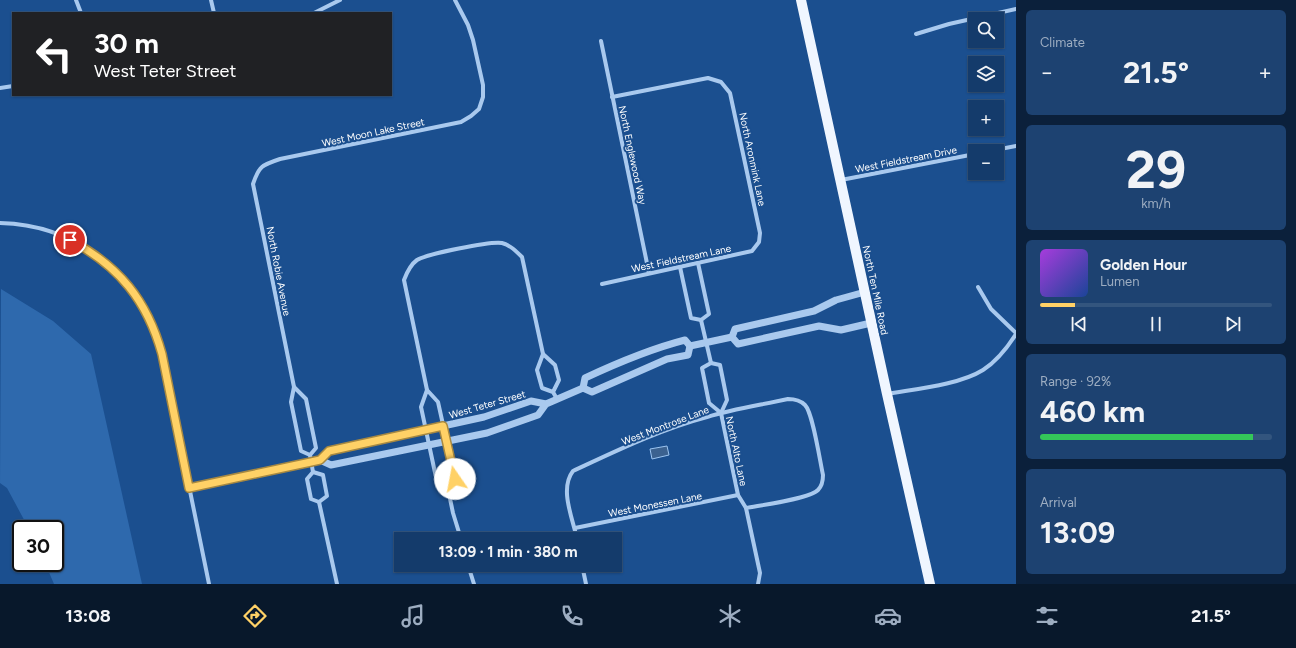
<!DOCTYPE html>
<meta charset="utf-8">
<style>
body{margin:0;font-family:Figtree,sans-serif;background:#1d4271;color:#f1f3f6;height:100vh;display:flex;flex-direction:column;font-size:15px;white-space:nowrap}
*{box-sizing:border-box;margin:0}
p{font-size:13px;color:#9dadc1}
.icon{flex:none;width:22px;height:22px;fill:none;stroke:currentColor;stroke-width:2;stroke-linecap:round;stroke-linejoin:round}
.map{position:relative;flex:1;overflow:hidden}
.drawer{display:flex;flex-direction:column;gap:10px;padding:10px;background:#0b203b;width:280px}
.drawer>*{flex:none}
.guide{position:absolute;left:12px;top:12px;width:380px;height:84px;border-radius:0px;box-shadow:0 1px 3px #0004,0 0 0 1px #33557e;background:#202124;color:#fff;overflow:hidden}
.tools{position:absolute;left:968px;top:12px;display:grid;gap:8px}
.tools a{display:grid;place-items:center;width:36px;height:36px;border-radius:0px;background:#143b6b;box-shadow:0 1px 3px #0004,0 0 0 1px #33557e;font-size:20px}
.speed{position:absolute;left:12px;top:520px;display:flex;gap:8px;font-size:20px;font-weight:700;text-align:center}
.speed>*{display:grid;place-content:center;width:52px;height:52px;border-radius:50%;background:#143b6b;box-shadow:0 1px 3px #0004,0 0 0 1px #33557e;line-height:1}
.speed .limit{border:2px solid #111;border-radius:6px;background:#fff;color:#111}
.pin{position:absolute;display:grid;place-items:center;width:34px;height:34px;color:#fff;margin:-17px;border:2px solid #fff;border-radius:50%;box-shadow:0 1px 4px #0007}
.me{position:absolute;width:44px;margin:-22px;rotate:348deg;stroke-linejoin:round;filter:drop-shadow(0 0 3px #0008)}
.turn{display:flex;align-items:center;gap:14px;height:84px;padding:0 16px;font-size:18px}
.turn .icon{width:52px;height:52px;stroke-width:2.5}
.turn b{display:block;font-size:28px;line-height:34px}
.big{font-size:30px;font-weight:700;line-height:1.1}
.drawer .widget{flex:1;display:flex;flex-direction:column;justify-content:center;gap:6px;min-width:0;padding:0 14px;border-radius:6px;background:#1d4271}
.drawer .dial{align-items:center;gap:0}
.dial b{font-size:52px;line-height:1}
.song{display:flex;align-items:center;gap:12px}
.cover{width:48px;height:48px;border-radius:6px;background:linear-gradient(135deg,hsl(280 70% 55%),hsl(220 70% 35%))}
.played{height:4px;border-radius:2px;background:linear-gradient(90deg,#ffd166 15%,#33557e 15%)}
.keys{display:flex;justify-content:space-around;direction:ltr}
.heat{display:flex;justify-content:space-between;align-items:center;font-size:22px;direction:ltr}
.charge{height:6px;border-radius:3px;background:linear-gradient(90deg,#34c759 92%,#33557e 0)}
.trip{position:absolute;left:394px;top:532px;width:228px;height:40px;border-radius:0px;background:#143b6b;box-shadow:0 1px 3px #0004,0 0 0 1px #33557e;font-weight:700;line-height:40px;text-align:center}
.dock{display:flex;height:64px;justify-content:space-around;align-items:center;background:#08182b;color:#9dadc1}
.dock .icon{width:28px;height:28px}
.dock .selected{color:#ffd166}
.dock b{font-size:18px;color:#f1f3f6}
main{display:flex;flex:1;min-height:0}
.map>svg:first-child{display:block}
</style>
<main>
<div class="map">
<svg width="1016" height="584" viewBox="0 0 1016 584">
<rect width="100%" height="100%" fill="#1b4f8f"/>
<!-- green -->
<polygon fill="#2e69ad" points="1,289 53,321 91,354 142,584 54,584 45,563 55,563 55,529 29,529 7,488 0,483"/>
<!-- water -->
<polygon fill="#3c6290" stroke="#9cc4f0" points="667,446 669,455 652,459 650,449"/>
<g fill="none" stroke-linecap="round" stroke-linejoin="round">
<!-- minor -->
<g stroke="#a9c9ee" stroke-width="4">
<polyline points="76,0 81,13"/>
<polyline points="211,0 214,13"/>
<polyline points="314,13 340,0"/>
<polyline points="916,34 949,24 1016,9"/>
<polyline points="601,41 649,273"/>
<polyline points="0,88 13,86"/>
<polyline points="990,151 1016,146"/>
<polyline points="841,180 975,154"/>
<path d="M0,223C81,225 140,278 162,354L209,584"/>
<polyline points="698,263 709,314 701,320"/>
<polyline points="680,267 691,318 701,320"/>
<polyline points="602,284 752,251 759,242 760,233 730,93 721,82 708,78 612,97"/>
<polyline points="978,287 991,309 1016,333"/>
<polyline points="701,320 711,363"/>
<polygon points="711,363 720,365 727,400 721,413 709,403 702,368"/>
<path d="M294,387L253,184C259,166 262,165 280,159L461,122L471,116L479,109L483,97V85L473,40L468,25L455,0"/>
<polygon points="294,387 306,399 316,448 310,455 301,451 291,402"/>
<path d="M427,390L404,280C407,272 410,265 417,260C427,254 490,241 502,243C510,245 516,251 522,257L543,354"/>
<polyline points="553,392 559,380 555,365 543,354 537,370 542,388 553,392 557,399"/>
<path d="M887,394C915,389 959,385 983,370C997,361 1007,348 1016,334"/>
<polyline points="721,413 738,495 746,508 760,573 758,584"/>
<polyline points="310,455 313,472"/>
<polygon points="313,472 323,475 327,496 319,502 311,499 307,479"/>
<polyline points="448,489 437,482 421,407 427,390 438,402 455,479 448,489 453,513 461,539"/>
<polyline points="319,502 337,584"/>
<polyline points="575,528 738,495"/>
<path d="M577,539C573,519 559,489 573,471C616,451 661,429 707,417C733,409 761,405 788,399C794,399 800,400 805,405C813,413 820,462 823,475C823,481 822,486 818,490C809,499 762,505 746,508"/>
<polyline points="468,565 474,584"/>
<polyline points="582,565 586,584"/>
</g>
<!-- tertiary -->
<g stroke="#a9c9ee" stroke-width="7">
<polyline points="732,337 738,344 819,326 841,330 871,323"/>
<polyline points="732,337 735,329 814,311 836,300 865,292"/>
<polyline points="690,346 732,337"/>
<path d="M583,388L585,378C617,363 650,349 685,340L690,346"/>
<polyline points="546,404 531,401 484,417 329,451 320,460 331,465 487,433 538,415 546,404 583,388 592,392 667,359 688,355 690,346"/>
<polyline points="189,488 320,460"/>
</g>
<!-- primary -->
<polyline stroke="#f0f6ff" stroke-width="10" points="801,0 887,394 930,584"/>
</g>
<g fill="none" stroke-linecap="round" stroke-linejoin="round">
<!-- route casing -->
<g stroke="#a68842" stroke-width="10">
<path id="route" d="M70,240C119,266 147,300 162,354L189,488L311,462L320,460L329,451L443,426L455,479"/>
</g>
<!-- route -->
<use href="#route" stroke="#ffd166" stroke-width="7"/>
</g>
<g text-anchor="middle" stroke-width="4" stroke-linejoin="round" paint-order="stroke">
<!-- street labels -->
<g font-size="10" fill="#fff" stroke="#1b4f8f">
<text transform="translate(373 132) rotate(-12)" y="4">West Moon Lake Street</text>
<text transform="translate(633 155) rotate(78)" y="4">North Englewood Way</text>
<text transform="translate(753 159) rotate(78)" y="4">North Aronmink Lane</text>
<text transform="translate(906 159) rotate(-11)" y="4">West Fieldstream Drive</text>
<text transform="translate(681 258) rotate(-12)" y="4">West Fieldstream Lane</text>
<text transform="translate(279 271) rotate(79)" y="4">North Robie Avenue</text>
<text transform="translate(876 290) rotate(78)" y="4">North Ten Mile Road</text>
<text transform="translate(487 404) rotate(-16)" y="4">West Teter Street</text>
<text transform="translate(665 425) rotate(-21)" y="4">West Montrose Lane</text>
<text transform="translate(737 451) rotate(78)" y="4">North Alto Lane</text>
<text transform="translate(655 504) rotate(-11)" y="4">West Monessen Lane</text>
</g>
</g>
</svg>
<div class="tools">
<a><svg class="icon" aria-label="search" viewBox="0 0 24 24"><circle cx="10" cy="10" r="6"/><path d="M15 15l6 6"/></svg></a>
<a><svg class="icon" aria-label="layers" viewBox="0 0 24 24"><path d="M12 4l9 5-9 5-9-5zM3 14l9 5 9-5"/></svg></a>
<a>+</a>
<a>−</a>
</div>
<div class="speed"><div class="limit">30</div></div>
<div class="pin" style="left:70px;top:240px;background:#d93025"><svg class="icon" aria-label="arrive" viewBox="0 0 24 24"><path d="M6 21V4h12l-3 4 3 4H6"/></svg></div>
<svg class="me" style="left:455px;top:479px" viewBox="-20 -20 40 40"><circle r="19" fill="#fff"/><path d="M0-13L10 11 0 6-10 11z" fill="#ffd166"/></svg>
<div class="trip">13:09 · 1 min · 380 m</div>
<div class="guide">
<div class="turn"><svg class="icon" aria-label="left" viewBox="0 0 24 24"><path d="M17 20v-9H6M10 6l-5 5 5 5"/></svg><div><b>30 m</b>West Teter Street</div></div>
</div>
</div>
<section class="drawer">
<div class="widget"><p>Climate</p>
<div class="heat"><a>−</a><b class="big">21.5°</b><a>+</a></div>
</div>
<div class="widget dial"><b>29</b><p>km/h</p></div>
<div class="widget">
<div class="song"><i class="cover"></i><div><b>Golden Hour</b><p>Lumen</p></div></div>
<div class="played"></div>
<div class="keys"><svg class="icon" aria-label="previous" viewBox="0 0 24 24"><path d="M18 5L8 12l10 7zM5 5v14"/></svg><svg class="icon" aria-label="pause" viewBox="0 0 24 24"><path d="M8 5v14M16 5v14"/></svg><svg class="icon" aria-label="next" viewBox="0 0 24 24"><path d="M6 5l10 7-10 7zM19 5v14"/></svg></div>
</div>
<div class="widget"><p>Range · 92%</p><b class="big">460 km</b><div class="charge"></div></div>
<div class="widget"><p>Arrival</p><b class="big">13:09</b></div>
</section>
</main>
<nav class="dock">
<b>13:08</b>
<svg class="icon selected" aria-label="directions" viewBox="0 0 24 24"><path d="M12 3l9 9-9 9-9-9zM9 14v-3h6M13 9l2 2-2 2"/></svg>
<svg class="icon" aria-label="music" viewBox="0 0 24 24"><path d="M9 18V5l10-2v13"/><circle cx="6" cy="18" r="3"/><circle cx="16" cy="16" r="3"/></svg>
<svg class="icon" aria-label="phone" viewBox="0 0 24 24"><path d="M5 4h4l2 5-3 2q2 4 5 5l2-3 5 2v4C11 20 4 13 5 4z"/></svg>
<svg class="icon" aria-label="climate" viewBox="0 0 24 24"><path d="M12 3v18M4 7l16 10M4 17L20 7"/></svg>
<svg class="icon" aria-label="car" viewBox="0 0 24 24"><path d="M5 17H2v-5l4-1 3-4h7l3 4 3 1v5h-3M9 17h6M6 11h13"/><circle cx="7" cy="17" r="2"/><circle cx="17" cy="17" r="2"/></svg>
<svg class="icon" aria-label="filters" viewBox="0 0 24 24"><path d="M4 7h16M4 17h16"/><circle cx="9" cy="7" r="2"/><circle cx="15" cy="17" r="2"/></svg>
<b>21.5°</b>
</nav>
